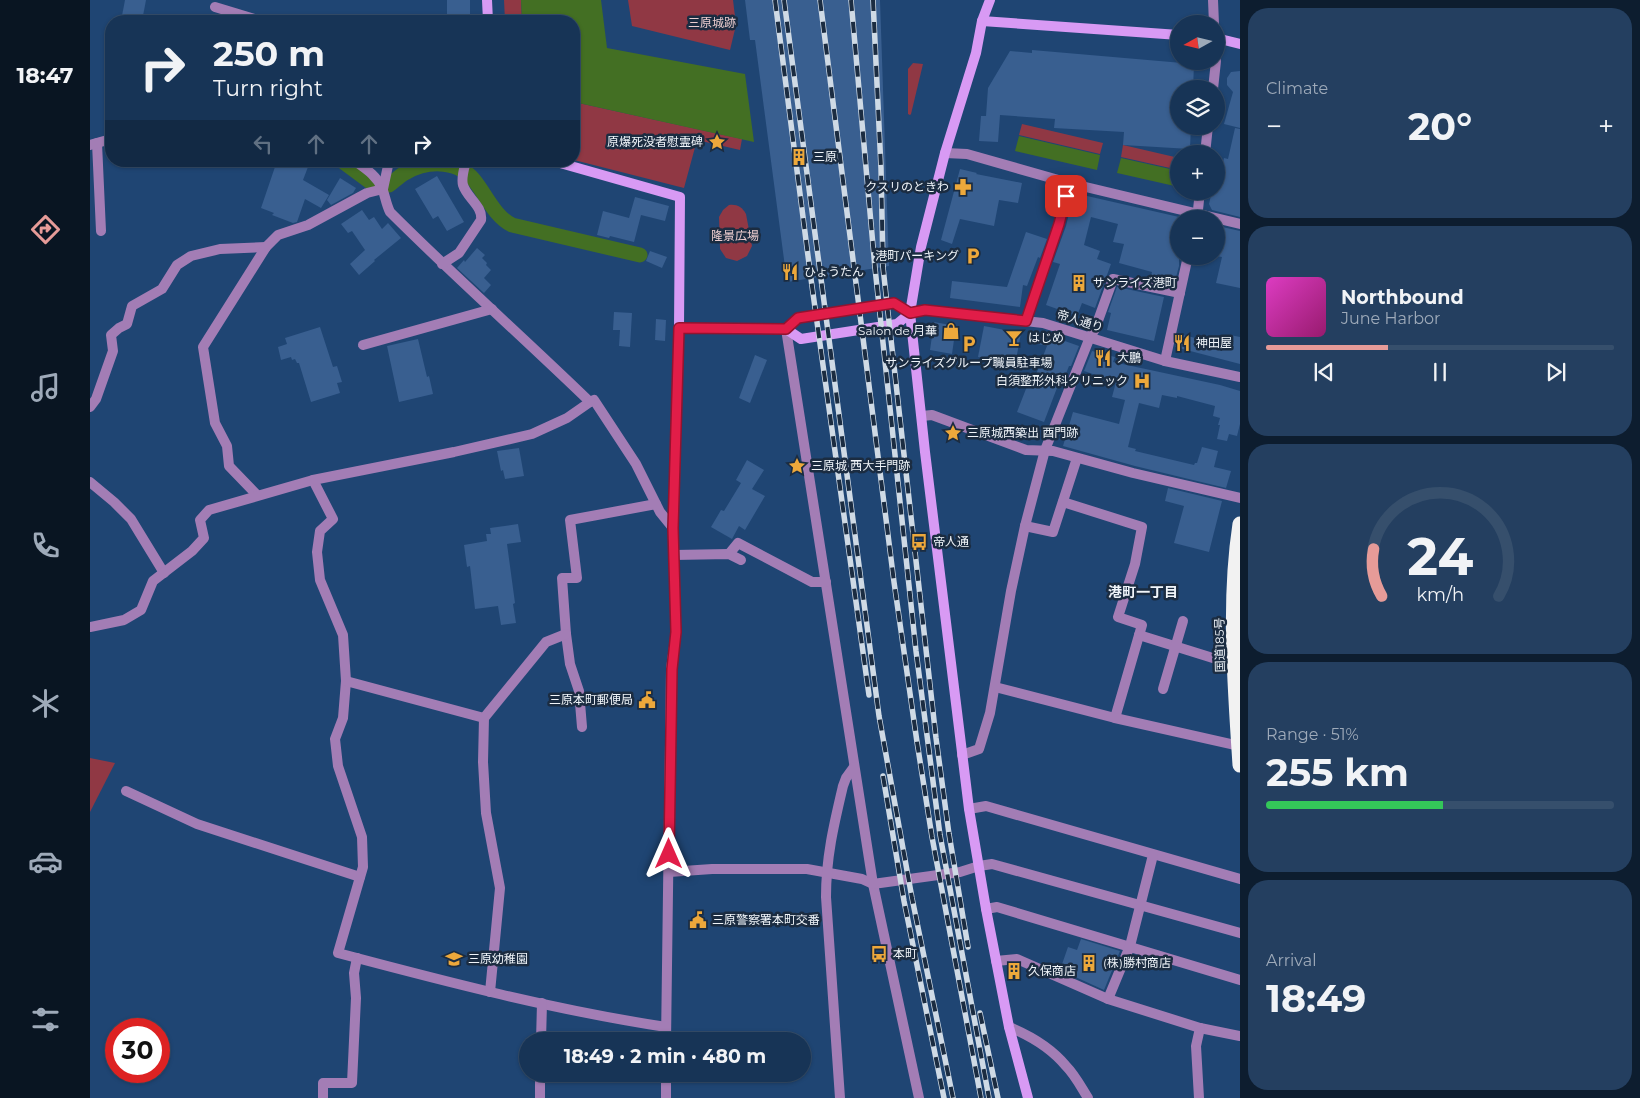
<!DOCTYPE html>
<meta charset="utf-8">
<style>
body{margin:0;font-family:Montserrat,"Noto Sans JP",sans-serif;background:#243f60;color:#f1f3f6;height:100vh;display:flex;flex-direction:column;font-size:19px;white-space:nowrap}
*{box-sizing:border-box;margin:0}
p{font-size:16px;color:#9eaab9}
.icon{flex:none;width:28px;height:28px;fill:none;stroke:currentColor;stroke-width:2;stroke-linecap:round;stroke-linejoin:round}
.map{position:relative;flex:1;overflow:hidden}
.drawer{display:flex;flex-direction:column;gap:8px;padding:8px;background:#0d1d2f;width:400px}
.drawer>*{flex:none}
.hud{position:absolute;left:15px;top:15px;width:475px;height:152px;border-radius:20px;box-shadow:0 1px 4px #0004,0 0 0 1px #364f6c;background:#173456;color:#f1f3f6;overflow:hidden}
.needle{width:32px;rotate:262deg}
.fabs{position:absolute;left:1080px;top:15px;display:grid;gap:10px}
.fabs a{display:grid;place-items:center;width:55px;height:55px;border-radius:50%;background:#173456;box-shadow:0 1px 4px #0004,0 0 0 1px #364f6c;font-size:25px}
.speed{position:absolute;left:15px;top:1018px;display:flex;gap:10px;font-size:25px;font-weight:700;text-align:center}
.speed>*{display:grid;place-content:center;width:65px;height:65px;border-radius:50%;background:#173456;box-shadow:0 1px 4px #0004,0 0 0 1px #364f6c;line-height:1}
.speed .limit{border:8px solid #d22;background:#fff;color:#111}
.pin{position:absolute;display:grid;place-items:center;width:42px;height:42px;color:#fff;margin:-21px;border-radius:10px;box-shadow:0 2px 8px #0006}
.me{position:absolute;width:55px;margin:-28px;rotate:0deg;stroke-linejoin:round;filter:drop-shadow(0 0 4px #0008)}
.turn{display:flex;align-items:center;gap:18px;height:105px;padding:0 25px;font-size:22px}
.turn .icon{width:65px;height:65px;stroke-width:2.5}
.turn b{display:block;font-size:35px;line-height:42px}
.lanes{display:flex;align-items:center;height:48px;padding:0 25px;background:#0003;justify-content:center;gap:25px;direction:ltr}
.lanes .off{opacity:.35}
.big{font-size:38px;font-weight:700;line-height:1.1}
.drawer .tile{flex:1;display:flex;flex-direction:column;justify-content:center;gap:8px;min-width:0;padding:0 18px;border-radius:20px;background:#243f60}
.drawer .dial{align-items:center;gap:0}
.dial svg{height:130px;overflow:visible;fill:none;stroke:#364f6c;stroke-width:7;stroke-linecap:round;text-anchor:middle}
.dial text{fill:#f1f3f6;stroke:none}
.song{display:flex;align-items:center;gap:15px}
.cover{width:60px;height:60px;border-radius:8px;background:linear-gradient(135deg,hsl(310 70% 55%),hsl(320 70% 35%))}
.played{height:5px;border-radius:2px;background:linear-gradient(90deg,#e69b98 35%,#364f6c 35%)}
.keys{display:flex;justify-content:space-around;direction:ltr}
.heat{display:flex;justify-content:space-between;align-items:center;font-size:28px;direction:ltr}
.charge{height:8px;border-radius:4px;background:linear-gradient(90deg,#34c759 51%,#364f6c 0)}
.trip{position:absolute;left:429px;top:1032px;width:292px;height:50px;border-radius:25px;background:#173456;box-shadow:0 1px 4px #0004,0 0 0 1px #364f6c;font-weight:700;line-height:50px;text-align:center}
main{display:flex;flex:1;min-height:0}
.menu{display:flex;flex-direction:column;width:90px;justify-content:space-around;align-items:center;background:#091522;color:#9eaab9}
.menu .icon{width:35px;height:35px}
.menu .on{color:#e69b98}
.menu b{font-size:22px;color:#f1f3f6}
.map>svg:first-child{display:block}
</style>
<main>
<nav class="menu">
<b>18:47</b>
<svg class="icon on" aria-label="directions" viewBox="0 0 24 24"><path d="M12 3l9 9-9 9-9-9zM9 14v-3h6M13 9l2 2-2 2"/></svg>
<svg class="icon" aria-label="music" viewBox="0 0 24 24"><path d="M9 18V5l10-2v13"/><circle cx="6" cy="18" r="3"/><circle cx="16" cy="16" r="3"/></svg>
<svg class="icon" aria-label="phone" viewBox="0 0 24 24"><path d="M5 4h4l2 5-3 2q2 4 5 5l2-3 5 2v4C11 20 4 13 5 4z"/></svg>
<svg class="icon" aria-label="climate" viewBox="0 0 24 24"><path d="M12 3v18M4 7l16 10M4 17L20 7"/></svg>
<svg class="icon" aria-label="car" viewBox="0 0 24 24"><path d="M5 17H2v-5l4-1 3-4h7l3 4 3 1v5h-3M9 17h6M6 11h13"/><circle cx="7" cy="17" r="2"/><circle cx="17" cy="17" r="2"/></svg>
<svg class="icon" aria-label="filters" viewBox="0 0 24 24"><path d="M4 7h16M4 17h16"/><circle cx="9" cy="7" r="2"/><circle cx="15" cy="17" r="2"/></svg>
</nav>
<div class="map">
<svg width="1150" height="1098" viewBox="0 0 1150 1098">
<rect width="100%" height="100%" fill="#1f4573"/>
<!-- green -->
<g fill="#903844">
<polygon points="414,0 431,0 432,21 415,21"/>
<polygon points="538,0 643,0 646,25 640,50 542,26"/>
<polygon points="823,63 833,64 821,114 820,115 818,114 818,69"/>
<polygon points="484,102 652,139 650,150 607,140 594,188 484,160"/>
<polygon points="932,124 1013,143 1010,154 929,135"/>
<polygon points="1033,145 1089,158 1089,170 1031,157"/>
<path d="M639,205C647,204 652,207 656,214L662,246L657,256L647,261L636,258L630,249L629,217L633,210Z"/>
<polygon points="0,758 25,763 0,812"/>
</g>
<!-- water -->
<g fill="#436f23">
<polygon points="431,0 511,0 517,48 655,74 664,142 484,102 484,21 432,21"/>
<polygon points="929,136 1010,155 1007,170 925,151"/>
<polygon points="1031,158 1089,171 1089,187 1027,173"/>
</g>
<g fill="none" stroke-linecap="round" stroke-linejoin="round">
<!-- canal -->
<path stroke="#436f23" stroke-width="15" d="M252,161L283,184L299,185C305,181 309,176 315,173C339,159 371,160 387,184C398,199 406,217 422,225L550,255"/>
</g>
<!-- building -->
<g fill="#395f90">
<polygon points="35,0 56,0 52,21 31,21"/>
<rect x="357" y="0" width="23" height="21"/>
<polygon points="655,0 790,0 799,266 697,282 665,40 660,40"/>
<polygon points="942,50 1104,64 1103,89 1089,89 1089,126 1101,126 1100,149 1033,145 1034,132 964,128 965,119 910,115 908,142 889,141 891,116 896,116 898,88 920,51 942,53"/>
<polygon points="1150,71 1150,128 1134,124 1143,92 1137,85 1137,78 1141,72"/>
<polygon points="1145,128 1150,129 1150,217 1122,210 1119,204 1122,191 1126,191 1134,158 1138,159"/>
<polygon points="187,161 216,161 214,165 218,167 213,180 239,195 231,208 215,199 207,222 203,223 182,215 184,213 171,208"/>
<polygon points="870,169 887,173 886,174 932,183 928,203 909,200 904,226 870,219 862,244 851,240"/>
<polygon points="347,176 374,222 357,231 348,216 343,219 325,189"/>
<polygon points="250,178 266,188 263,193 241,205 237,200"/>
<polygon points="984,193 1089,217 1089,266 1084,285 1060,280 1062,272 1029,263 1034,244 1023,242 1028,224 1001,217 994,245 1010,251 1007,259 1021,264 1005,308 992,303 987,316 956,305 970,264 963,262 976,226"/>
<polygon points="545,197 579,206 575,221 551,215 544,242 520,236 519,238 507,235 513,211 539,218"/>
<polygon points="272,210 279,220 284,217 292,229 298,223 311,238 284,260 285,261 269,275 260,264 275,250 262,231 258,233 251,224"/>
<polygon points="1128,226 1150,231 1150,288 1126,283 1132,257 1126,256"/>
<polygon points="936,232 957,239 950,258 948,257 937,286 933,285 930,307 860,298 862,281 917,287"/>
<polygon points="387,248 395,255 392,258 397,263 396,265 401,270 394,278 401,285 394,293 367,268 374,260 375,262"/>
<polygon points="560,251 577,257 572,268 556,261"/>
<polygon points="1027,287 1074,297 1064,341 1017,330 1021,313 1018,312"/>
<polygon points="524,312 542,313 540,347 529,346 530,330 523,330"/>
<polygon points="566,319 576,320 575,341 565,340"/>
<polygon points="844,322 866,326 862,354 840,350"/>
<polygon points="894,326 931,333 925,365 888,357"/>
<polygon points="230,327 243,367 247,366 252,382 247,383 250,393 221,402 209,363 207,363 205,359 202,360 201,357 191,360 188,347 197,344 195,338"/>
<polygon points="952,333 989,346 981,366 979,366 973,381 970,380 954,422 927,412 941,376 945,377 957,346 948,344"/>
<polygon points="1088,334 1137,345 1140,335 1150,337 1150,364 1085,347"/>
<polygon points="328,339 337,377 339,376 343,394 309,402 297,346"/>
<polygon points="1002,351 1025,357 1023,362 1130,385 1150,391 1150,424 1147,436 1139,434 1137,441 1127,439 1130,425 1128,425 1130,418 1123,416 1125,406 1087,396 1087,398 1072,395 1069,408 1049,403 1038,447 1046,449 1045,451 1104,465 1105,463 1107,463 1112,447 1128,451 1124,467 1141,471 1136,488 1045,466 973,446 983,412 1029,424 1035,400 1022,397 1026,382 994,371"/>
<polygon points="665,355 677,360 660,403 649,398"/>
<polygon points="429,448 434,476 415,479 413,470 411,471 407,451"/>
<polygon points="657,460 674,470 662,489 675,496 655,530 649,526 642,539 621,527 631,510 634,511 651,483 646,480"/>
<polygon points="1078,488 1132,501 1119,552 1084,543 1094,506 1075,501"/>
<polygon points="428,524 431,542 417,544 425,603 423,604 426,623 411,625 408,606 385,609 380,566 377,567 374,545 397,541 396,534 401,534 400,528"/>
<polygon points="991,939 1030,951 1014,990 970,970 978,947 987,950"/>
</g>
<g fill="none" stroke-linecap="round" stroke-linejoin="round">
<!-- street -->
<g stroke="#a37db5" stroke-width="10">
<polyline points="1123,0 1124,24"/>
<polyline points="125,7 171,21"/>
<polyline points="1123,89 1126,61"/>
<polyline points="7,143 11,231"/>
<polyline points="0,145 21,139"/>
<polyline points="855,153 877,154 979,183 1150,224"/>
<polyline points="1115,154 1118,126"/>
<path d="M265,161C276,169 286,175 292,188C295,195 296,204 300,212C365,277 434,338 500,402L504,400L546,464L570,512L583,528L586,632L581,669L576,1041"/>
<polyline points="293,189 299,161"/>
<polyline points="1107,219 1110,191"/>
<path d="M352,264L369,253L391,220C393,206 377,198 373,185C371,178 374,169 376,161"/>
<polyline points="820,313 835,310 953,323 1075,361 1150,377"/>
<polyline points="936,321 969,224 979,183"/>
<polyline points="696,329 783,884 829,1098"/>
<polyline points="273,345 402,309"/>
<polyline points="1075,361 1098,256"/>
<polyline points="0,407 6,399 23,351 21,335 29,328 37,324 42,306 72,289 87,265 101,256 130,249 176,247"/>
<polyline points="832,416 842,415 936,450 963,451 1043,473 1150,498"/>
<path d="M223,480L243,519L230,531L227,552L230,580L253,635L256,681L253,718L245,739L248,766L272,837L273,867L248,953C357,982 465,1010 576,1027"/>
<polyline points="0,482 24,502 41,519 74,573"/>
<polyline points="167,495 139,466 137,446 125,423 113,347 176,247 188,235 218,225 277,193 293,189"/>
<polyline points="973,502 1052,527 1045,564 1028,617 1052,625 1025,718"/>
<polyline points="935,526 963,532 987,458"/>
<polyline points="639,554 648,543 722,582 736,582"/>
<polyline points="584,555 639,554 651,560"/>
<polyline points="0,627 34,620 51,610 63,581 102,551 114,538 110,520 119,510 223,480 364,452 442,434 477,418 500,402"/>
<polyline points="1049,635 1126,659 1144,660"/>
<polyline points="256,681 394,718"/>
<polyline points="905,687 1025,718 1150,746"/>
<polyline points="1073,689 1093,621"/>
<polyline points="492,727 489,691 480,664 476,634 472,578 487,578 480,520 566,504"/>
<polyline points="872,755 889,749 900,713 921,591 935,526 955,450 1000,337 1005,329 1023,279 1090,293"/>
<polyline points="36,791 107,824 270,877"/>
<polyline points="879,809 896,806 1150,879"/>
<polyline points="579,872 622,869 717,869 772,879 783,884 870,872 889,866 902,864 1150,933"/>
<polyline points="896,909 907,907 1150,980"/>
<polyline points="906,961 927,959 1018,999 1110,1028 1150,1036"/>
<polyline points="400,992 410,888 396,813 393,762 394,718 456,642 476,634"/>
<polyline points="1018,999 1040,946 1063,855"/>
<path d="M919,1027C941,1036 961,1048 976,1066C985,1075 991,1087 998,1098"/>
<polyline points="451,1041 452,1003"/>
<polyline points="233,1098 233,1083 262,1083 266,998 264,973 267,958"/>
<polyline points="450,1098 450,1074"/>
<polyline points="576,1098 576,1074"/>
<path d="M750,1098L736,897C736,857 744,824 753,786L756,778L764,767"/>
<polyline points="1109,1098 1106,1046 1110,1028"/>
</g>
<!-- secondary -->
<g stroke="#d89af4" stroke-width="10">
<polyline points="397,0 398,21"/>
<polyline points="900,0 892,21 886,53 855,153 831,247 820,313 835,452 879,809 896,909 919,1027 938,1098"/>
<polyline points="892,21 1089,35"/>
<polyline points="1126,38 1150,44"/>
<polyline points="463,161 590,197 589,328 583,528"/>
<polyline points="589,328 696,329 711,339 807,324 820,313"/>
<polyline points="696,329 708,318 804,303 820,313"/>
</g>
<!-- highway -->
<path stroke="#f2f2f2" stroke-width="15" d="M1150,524C1138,603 1145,686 1150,765"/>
<!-- rail casing -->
<g stroke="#cfdae5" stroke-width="5.5">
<g id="rail">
<polyline points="685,0 721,279 779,695"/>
<polyline points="694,0 789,716 822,898 863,1098"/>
<polyline points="730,0 804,582 827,742 842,837 891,1098"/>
<polyline points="761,0 785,268 826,651 850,835 899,1098"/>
<polyline points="783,0 791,168 793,267 796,295 846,738 859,834 878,947"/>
<polyline points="793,776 814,901 854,1098"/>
<polyline points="890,1013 908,1098"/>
</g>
</g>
<!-- rail -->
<use href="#rail" stroke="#1b2c41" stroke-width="4" stroke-dasharray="11" stroke-linecap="butt"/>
</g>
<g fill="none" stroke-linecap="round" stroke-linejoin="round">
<!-- route casing -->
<g stroke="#92132f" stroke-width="12">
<polyline id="route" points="579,854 582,669 586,632 583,528 589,328 696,329 708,318 804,303 820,313 835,310 936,321 969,224 976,196"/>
</g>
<!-- route -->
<use href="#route" stroke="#e11d48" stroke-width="9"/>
</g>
<!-- icons -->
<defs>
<g id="sight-bare" transform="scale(1.35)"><path d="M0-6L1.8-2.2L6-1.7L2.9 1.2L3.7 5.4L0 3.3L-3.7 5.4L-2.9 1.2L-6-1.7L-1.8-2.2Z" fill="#eda83b" stroke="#1b2c41" stroke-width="2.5" paint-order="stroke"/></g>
<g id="building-bare" transform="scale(1.35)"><path d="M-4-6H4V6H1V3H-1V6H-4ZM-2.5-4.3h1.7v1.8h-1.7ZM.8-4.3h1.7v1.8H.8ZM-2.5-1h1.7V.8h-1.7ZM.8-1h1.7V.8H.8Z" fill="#eda83b" stroke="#1b2c41" stroke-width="2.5" paint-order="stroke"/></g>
<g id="pharmacy-bare" transform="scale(1.35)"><path d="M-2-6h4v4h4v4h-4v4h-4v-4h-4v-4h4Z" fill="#eda83b" stroke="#1b2c41" stroke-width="2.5" paint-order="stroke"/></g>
<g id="parking-bare" transform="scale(1.35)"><path d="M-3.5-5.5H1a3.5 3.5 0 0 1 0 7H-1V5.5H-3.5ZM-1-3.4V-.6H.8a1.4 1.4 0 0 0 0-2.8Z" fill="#eda83b" stroke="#1b2c41" stroke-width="2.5" paint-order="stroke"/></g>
<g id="restaurant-bare" transform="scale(1.35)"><path d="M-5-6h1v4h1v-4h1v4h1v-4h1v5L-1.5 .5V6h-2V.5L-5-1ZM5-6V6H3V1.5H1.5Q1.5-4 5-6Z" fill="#eda83b" stroke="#1b2c41" stroke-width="2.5" paint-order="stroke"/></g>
<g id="shop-bare" transform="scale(1.35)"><path d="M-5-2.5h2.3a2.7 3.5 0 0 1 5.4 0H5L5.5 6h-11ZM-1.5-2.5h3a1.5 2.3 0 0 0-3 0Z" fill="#eda83b" stroke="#1b2c41" stroke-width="2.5" paint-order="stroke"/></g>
<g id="bar-bare" transform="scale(1.35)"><path d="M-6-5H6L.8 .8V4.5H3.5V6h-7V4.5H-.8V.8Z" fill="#eda83b" stroke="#1b2c41" stroke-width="2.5" paint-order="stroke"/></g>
<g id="hospital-bare" transform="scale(1.35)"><path d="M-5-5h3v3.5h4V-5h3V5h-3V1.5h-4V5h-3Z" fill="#eda83b" stroke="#1b2c41" stroke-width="2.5" paint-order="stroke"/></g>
<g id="bus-bare" transform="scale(1.35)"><path d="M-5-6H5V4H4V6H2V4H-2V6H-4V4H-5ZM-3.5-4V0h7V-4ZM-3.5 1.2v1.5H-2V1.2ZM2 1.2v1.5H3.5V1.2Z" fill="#eda83b" stroke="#1b2c41" stroke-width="2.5" paint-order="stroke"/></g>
<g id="civic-bare" transform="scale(1.35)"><path d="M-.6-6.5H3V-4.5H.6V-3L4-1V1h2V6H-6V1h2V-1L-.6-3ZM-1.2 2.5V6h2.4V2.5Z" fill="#eda83b" stroke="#1b2c41" stroke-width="2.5" paint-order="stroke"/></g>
<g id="school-bare" transform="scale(1.35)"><path d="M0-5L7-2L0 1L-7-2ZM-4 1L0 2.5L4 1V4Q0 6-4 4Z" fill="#eda83b" stroke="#1b2c41" stroke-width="2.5" paint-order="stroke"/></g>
</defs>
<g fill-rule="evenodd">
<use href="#sight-bare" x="627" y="142"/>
<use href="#building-bare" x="709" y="157"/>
<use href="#pharmacy-bare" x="873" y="187"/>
<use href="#parking-bare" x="883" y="256"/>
<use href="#restaurant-bare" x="700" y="272"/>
<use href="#building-bare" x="989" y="283"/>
<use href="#shop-bare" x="861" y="331"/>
<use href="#bar-bare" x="924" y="338"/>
<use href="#restaurant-bare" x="1092" y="343"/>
<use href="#parking-bare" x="879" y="344"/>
<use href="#restaurant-bare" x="1013" y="358"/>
<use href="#hospital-bare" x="1052" y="381"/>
<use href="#sight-bare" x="863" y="433"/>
<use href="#sight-bare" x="707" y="466"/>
<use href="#bus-bare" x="829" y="542"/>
<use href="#civic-bare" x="557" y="700"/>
<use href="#civic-bare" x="608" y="920"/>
<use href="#bus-bare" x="789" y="954"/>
<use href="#school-bare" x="364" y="959"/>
<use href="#building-bare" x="999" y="963"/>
<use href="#building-bare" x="924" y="971"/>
</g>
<g text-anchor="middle" stroke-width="5" stroke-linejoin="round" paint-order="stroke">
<!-- park labels -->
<g font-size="12" fill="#eccdcf" stroke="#1b2c41">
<text x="622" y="27">三原城跡</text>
<text x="645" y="240">隆景広場</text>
</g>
<!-- poi labels -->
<g font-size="12" fill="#f0f5fa" stroke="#1b2c41" text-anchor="start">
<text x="613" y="146" text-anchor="end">原爆死没者慰霊碑</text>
<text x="723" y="161">三原</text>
<text x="859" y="191" text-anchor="end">クスリのときわ</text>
<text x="869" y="260" text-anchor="end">港町パーキング</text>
<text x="714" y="276">ひょうたん</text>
<text x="1003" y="287">サンライズ港町</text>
<text x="847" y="335" text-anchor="end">Salon de 月華</text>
<text x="938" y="342">はじめ</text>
<text x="1106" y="347">神田屋</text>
<text x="1027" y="362">大鵬</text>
<text x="879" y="367" text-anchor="middle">サンライズグループ職員駐車場</text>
<text x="1038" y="385" text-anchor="end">白須整形外科クリニック</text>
<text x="877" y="437">三原城西築出 酉門跡</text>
<text x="721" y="470">三原城 西大手門跡</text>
<text x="843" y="546">帝人通</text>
<text x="543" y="704" text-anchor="end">三原本町郵便局</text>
<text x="622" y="924">三原警察署本町交番</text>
<text x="803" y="958">本町</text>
<text x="378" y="963">三原幼稚園</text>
<text x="1013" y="967">(株)勝村商店</text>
<text x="938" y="975">久保商店</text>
</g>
<!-- street labels -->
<g font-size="12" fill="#f0f5fa" stroke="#1b2c41">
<text transform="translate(990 321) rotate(17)" y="4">帝人通り</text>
<text transform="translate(1130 645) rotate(-91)" y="4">国道185号</text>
</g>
<!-- neighbourhood labels -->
<g font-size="14" font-weight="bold" fill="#f0f5fa" stroke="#1b2c41">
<text x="1053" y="597">港町一丁目</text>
</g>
</g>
</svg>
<div class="fabs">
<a><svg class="needle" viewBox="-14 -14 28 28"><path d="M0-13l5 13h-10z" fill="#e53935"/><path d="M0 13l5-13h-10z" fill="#9eaab9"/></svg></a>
<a><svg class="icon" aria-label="layers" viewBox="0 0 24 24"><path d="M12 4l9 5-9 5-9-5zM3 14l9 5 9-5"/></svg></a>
<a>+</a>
<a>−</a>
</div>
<div class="speed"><div class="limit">30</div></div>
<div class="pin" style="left:976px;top:196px;background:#d93025"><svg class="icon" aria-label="arrive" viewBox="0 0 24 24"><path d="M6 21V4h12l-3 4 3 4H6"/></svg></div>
<svg class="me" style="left:579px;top:854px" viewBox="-20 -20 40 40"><path d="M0-17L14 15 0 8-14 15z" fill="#e11d48" stroke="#fff" stroke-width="4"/></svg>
<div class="trip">18:49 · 2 min · 480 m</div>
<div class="hud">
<div class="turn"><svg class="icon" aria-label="right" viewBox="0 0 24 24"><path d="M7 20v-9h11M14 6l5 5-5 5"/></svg><div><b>250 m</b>Turn right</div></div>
<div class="lanes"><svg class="icon off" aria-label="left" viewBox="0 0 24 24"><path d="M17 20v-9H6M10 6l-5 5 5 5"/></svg><svg class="icon off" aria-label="ahead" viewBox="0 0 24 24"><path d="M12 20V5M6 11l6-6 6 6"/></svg><svg class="icon off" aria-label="ahead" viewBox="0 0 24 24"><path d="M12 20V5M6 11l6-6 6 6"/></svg><svg class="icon" aria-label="right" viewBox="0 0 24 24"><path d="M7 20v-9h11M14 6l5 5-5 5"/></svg></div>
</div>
</div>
<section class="drawer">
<div class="tile"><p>Climate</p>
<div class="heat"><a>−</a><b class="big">20°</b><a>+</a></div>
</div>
<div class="tile">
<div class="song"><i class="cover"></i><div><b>Northbound</b><p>June Harbor</p></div></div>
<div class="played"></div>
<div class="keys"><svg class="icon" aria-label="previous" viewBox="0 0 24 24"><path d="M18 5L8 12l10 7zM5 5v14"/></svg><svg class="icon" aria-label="pause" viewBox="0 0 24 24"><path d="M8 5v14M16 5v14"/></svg><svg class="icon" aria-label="next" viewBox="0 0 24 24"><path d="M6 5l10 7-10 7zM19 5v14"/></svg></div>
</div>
<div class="tile dial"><svg viewBox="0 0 100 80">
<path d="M14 69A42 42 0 1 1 86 69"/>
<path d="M14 69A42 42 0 0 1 9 40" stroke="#e69b98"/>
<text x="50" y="56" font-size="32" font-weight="700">24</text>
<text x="50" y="72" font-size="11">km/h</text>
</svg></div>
<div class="tile"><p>Range · 51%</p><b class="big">255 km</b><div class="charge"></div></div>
<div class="tile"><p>Arrival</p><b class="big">18:49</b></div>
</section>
</main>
